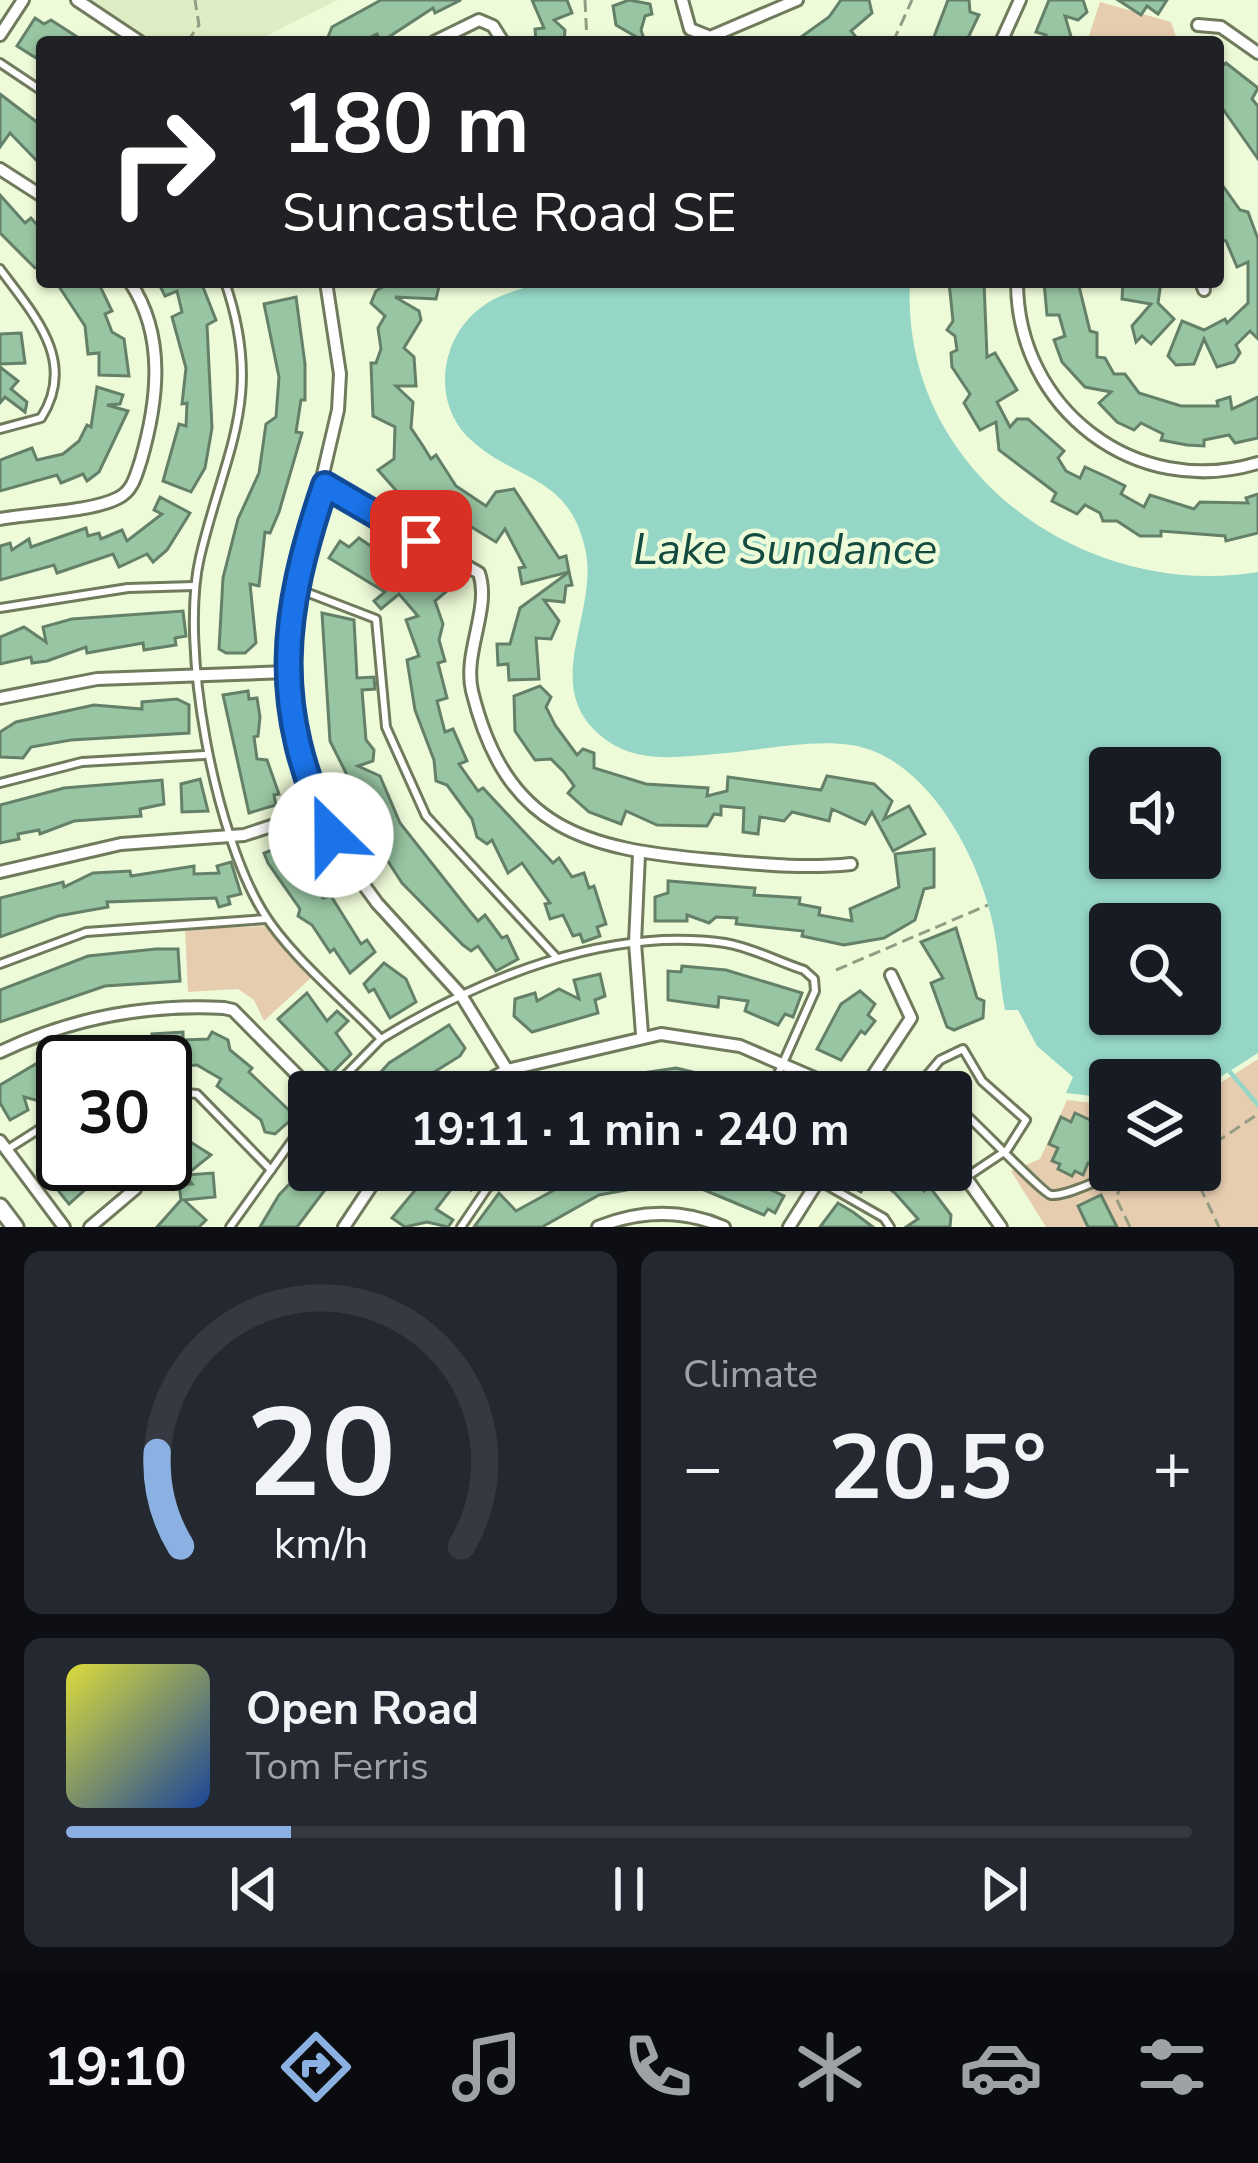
<!DOCTYPE html>
<meta charset="utf-8">
<style>
body{margin:0;font-family:"Nunito Sans",sans-serif;background:#242831;color:#f1f3f6;height:100vh;display:flex;flex-direction:column;font-size:45px;white-space:nowrap}
*{box-sizing:border-box;margin:0}
p{font-size:39px;color:#9ea1a6}
.icon{flex:none;width:66px;height:66px;fill:none;stroke:currentColor;stroke-width:2;stroke-linecap:round;stroke-linejoin:round}
.map{position:relative;height:1227px;overflow:hidden}
.sheet{display:flex;flex-direction:column;gap:24px;padding:24px;background:#0d0f14;flex:1}
.sheet>*{flex:none}
.guide{position:absolute;left:36px;top:36px;width:1188px;height:252px;border-radius:12px;box-shadow:0 3px 9px #0004;background:#202124;color:#fff;overflow:hidden}
.controls{position:absolute;left:1089px;top:747px;display:grid;gap:24px}
.controls a{display:grid;place-items:center;width:132px;height:132px;border-radius:12px;background:#171b24;box-shadow:0 3px 9px #0004;font-size:60px}
.speed{position:absolute;left:36px;top:1035px;display:flex;gap:24px;font-size:60px;font-weight:700;text-align:center}
.speed>*{display:grid;place-content:center;width:156px;height:156px;border-radius:50%;background:#171b24;box-shadow:0 3px 9px #0004;line-height:1}
.speed .limit{border:6px solid #111;border-radius:18px;background:#fff;color:#111}
.pin{position:absolute;display:grid;place-items:center;width:102px;height:102px;color:#fff;margin:-51px;border-radius:24px;box-shadow:0 6px 18px #0006}
.me{position:absolute;width:132px;margin:-66px;rotate:337deg;stroke-linejoin:round;filter:drop-shadow(0 0 9px #0008)}
.turn{display:flex;align-items:center;gap:42px;height:252px;padding:0 48px;font-size:54px}
.turn .icon{width:156px;height:156px;stroke-width:2.5}
.turn b{display:block;font-size:84px;line-height:102px}
.big{font-size:90px;font-weight:700;line-height:1.1}
.sheet .card{flex:1;display:flex;flex-direction:column;justify-content:center;gap:18px;min-width:0;padding:0 42px;border-radius:18px;background:#242831}
.sheet .dial{align-items:center;gap:0}
.dial svg{height:312px;overflow:visible;fill:none;stroke:#363941;stroke-width:7;stroke-linecap:round;text-anchor:middle}
.dial text{fill:#f1f3f6;stroke:none}
.song{display:flex;align-items:center;gap:36px}
.cover{width:144px;height:144px;border-radius:18px;background:linear-gradient(135deg,hsl(60 70% 55%),hsl(220 70% 35%))}
.played{height:12px;border-radius:6px;background:linear-gradient(90deg,#8bb1e2 20%,#363941 20%)}
.keys{display:flex;justify-content:space-around;direction:ltr}
.heat{display:flex;justify-content:space-between;align-items:center;font-size:66px;direction:ltr}
.sheet .tiles{flex:1;display:grid;gap:24px;grid-template-columns:1fr 1fr}
.card:last-child{grid-column:span 2}
.trip{position:absolute;left:288px;top:1071px;width:684px;height:120px;border-radius:12px;background:#171b24;box-shadow:0 3px 9px #0004;font-weight:700;line-height:120px;text-align:center}
.dock{display:flex;height:192px;justify-content:space-around;align-items:center;background:#090b0e;color:#9ea1a6}
.dock .icon{width:84px;height:84px}
.dock .current{color:#8bb1e2}
.dock b{font-size:54px;color:#f1f3f6}
.map>svg:first-child{display:block}
</style>
<div class="map">
<svg width="1258" height="1227" viewBox="0 0 1258 1227">
<rect width="100%" height="100%" fill="#eefbd8"/>
<!-- built -->
<polygon fill="#dfedc5" points="77,0 337,0 255,42 140,42"/>
<!-- green -->
<g fill="#e7cdb0">
<polygon points="1100,2 1171,22 1178,42 1087,42"/>
<polygon points="267,926 314,975 264,1021 254,1000 238,989 188,992 185,929"/>
<polygon points="1258,1059 1258,1227 1046,1227 1011,1171 1040,1159 1067,1100 1110,1105 1110,1170 1200,1170 1200,1096"/>
</g>
<!-- water -->
<path fill="#95d6c6" fill-rule="evenodd" d="M542,282H910C900,470 1083,601 1258,572V1053L1200,1090V1080H1110V1098L1066,1093L1073,1077L1037,1046L1018,1010H1005C999,980 999,950 992,920C977,854 926,756 851,745C807,739 759,751 715,754C680,757 640,763 609,742C534,691 601,614 585,548C568,474 515,481 471,440C431,404 439,337 483,306C499,294 523,289 542,282ZM1110,768H1200V858H1110ZM1110,924H1200V1014H1110Z"/>
<g fill="none" stroke-linecap="round" stroke-linejoin="round">
<!-- stream -->
<polyline stroke="#95d6c6" stroke-width="4.5" points="1230,1072 1258,1105"/>
</g>
<!-- building -->
<g fill="#99c6a2" stroke="#648069" stroke-width="3">
<polygon points="381,0 461,0 435,13 433,8 381,42 377,34 361,42 326,42 332,27"/>
<polygon points="532,0 567,0 572,13 554,20 565,30 564,42 536,42 535,29 544,28"/>
<polygon points="629,0 650,4 652,14 645,16 641,30 645,42 616,25 613,6"/>
<polygon points="841,0 869,0 872,13 851,31 860,42 794,42 829,17"/>
<polygon points="948,0 969,0 970,12 979,15 966,42 932,42"/>
<polygon points="1049,0 1083,0 1087,12 1078,20 1065,16 1072,40 1045,42 1046,35 1036,32"/>
<polygon points="1118,0 1167,0 1158,14 1147,6 1141,15"/>
<polygon points="35,18 44,24 51,20 85,42 42,42 36,58 17,46"/>
<polygon points="1226,63 1258,88 1252,99 1258,106 1258,159 1218,102 1218,69"/>
<polygon points="0,94 42,126 38,162 10,133 0,147"/>
<polygon points="1218,179 1240,210 1248,212 1258,239 1258,339 1250,331 1236,345 1240,353 1234,362 1217,367 1204,339 1194,364 1176,365 1168,356 1182,321 1204,330 1225,319 1227,323 1248,303 1248,262 1237,267 1226,241 1218,239"/>
<polygon points="0,195 25,223 31,218 41,229 42,264 35,268 0,233"/>
<polygon points="56,282 98,282 112,311 105,314 112,332 124,339 129,376 99,375 99,353 88,354 85,326"/>
<polygon points="158,282 201,282 216,320 207,325 212,428 205,468 191,492 163,481 179,424 186,426 187,403 182,404 186,368 172,317 182,312 177,291 165,296"/>
<polygon points="390,282 440,282 436,299 395,297 419,311 421,320 404,348 414,357 416,386 396,386 413,402 411,428 423,446 431,459 436,455 456,486 486,506 496,492 514,489 559,558 566,556 569,572 522,584 519,568 525,567 505,529 496,542 460,520 455,528 417,498 408,504 378,470 394,459 395,427 373,416 371,363 376,363 381,349 378,328 385,316 371,303 376,291"/>
<polygon points="949,282 984,282 987,357 995,353 1017,390 997,402 1010,427 1017,419 1028,419 1064,451 1058,458 1066,471 1080,478 1085,467 1107,477 1125,486 1121,494 1144,507 1150,495 1194,509 1200,502 1248,503 1246,498 1258,494 1258,533 1226,541 1225,536 1161,531 1161,536 1140,536 1117,521 1103,521 1100,513 1085,505 1077,514 1052,501 1056,493 999,450 996,422 980,430 964,403 970,394 952,367 951,353 957,350 955,336 947,330 953,321"/>
<polygon points="1044,282 1078,282 1090,331 1097,333 1097,357 1105,358 1114,374 1125,374 1139,393 1181,406 1218,406 1217,401 1230,397 1232,409 1258,397 1258,438 1235,443 1229,435 1204,440 1204,446 1187,445 1161,440 1163,434 1141,423 1134,430 1117,422 1099,403 1111,392 1085,387 1062,362 1054,340 1065,336 1059,315 1047,315"/>
<polygon points="1123,282 1161,282 1158,303 1174,319 1151,344 1142,336 1136,342 1132,326 1151,304 1122,299"/>
<polygon points="296,297 305,364 305,400 301,400 296,432 302,433 279,512 270,533 265,532 259,586 250,584 256,643 245,653 226,653 219,649 223,578 238,519 259,473 266,424 276,417 279,377 264,304"/>
<polygon points="21,333 25,363 0,364 0,334"/>
<polygon points="0,367 18,381 11,389 27,402 25,412 5,397 0,403"/>
<polygon points="97,387 123,395 120,404 107,405 128,411 99,472 87,481 83,474 61,483 57,475 0,491 0,460 32,448 37,460 63,454 79,441 87,425 91,427"/>
<polygon points="160,497 190,513 167,550 153,562 147,554 119,567 113,554 57,573 54,565 0,580 0,546 10,543 12,550 29,539 31,547 86,528 88,536 99,533 101,539 122,530 127,541 162,514 154,510"/>
<polygon points="359,538 425,583 434,575 448,590 435,601 443,624 439,640 445,661 438,663 447,698 437,701 445,732 453,729 467,761 459,764 478,791 483,788 553,863 559,858 572,877 584,873 589,888 594,886 606,924 597,927 600,936 583,942 580,934 573,936 563,915 550,919 545,904 550,903 522,863 508,873 492,840 487,844 477,837 472,819 447,785 436,781 434,760 415,710 407,660 419,656 406,620 418,616 399,594 381,609 374,601 385,592 329,558 340,541 349,547"/>
<polygon points="569,572 572,585 566,586 564,602 544,600 559,621 551,639 536,638 539,679 509,680 508,664 498,665 497,644 510,644 520,608"/>
<polygon points="183,611 186,636 175,638 176,645 144,650 143,643 87,653 86,647 47,661 32,663 31,657 0,664 0,637 24,627 46,642 43,627 72,619"/>
<polygon points="322,613 354,620 357,678 374,677 375,689 362,690 366,740 374,750 373,761 358,766 380,776 400,823 468,909 478,921 485,915 502,938 507,936 518,959 496,971 478,946 471,951 463,945 402,883 355,810 348,792 354,789 330,741"/>
<polygon points="540,686 551,697 546,707 555,725 577,755 583,749 594,753 594,768 646,784 708,788 707,796 727,791 728,777 821,790 827,776 874,784 892,801 884,819 909,806 925,834 893,851 872,812 865,824 832,809 829,821 792,812 784,821 760,817 758,834 743,832 744,808 721,806 721,815 714,814 707,826 657,825 626,811 621,824 589,812 568,793 574,786 564,772 551,759 535,760 515,731 514,696"/>
<polygon points="248,691 249,699 257,698 260,717 258,736 254,737 257,759 267,760 279,794 274,795 276,805 249,813 223,695"/>
<polygon points="177,699 189,705 189,733 71,740 31,747 23,758 0,757 0,732 16,722 94,705 142,709 142,702"/>
<polygon points="200,779 208,811 182,812 181,784"/>
<polygon points="162,780 164,804 140,809 141,816 74,821 40,834 39,830 18,834 19,839 0,843 0,805 64,788"/>
<polygon points="293,842 317,874 310,879 323,898 331,896 361,944 367,940 375,952 350,973 334,949 330,952 312,925 298,916 300,909 268,863 264,853"/>
<polygon points="934,849 934,887 924,889 915,920 884,938 844,945 802,936 803,931 736,924 737,918 716,917 709,923 687,915 687,921 655,921 655,897 668,893 668,881 755,888 754,895 800,898 799,904 820,908 819,915 852,921 850,909 899,887 895,854"/>
<polygon points="231,862 241,894 228,897 230,904 219,907 216,898 107,902 108,907 58,916 0,937 0,898 63,882 64,887 93,873 130,871 131,876 194,866 194,874 219,873 217,866"/>
<polygon points="956,928 977,998 984,1001 983,1018 954,1030 947,1027 931,983 943,978 921,942"/>
<polygon points="156,949 178,949 180,981 105,986 0,1022 0,990 88,956"/>
<polygon points="384,963 406,979 416,1002 390,1018 374,989 369,992 364,984"/>
<polygon points="682,966 726,970 802,993 793,1017 785,1014 778,1025 745,1011 748,1001 719,997 718,1007 668,1000 668,971 681,972"/>
<polygon points="600,974 605,996 595,1000 598,1013 532,1032 514,1016 515,999 535,993 537,1001 559,989 579,999 574,980"/>
<polygon points="860,991 875,1004 868,1015 875,1021 865,1034 861,1031 841,1060 817,1049 841,1004"/>
<polygon points="307,993 327,1021 337,1011 348,1021 336,1033 351,1054 331,1074 278,1019"/>
<polygon points="449,1025 465,1048 460,1056 402,1092 363,1092 389,1063"/>
<polygon points="183,1032 183,1040 208,1039 212,1032 228,1040 230,1050 252,1068 249,1072 295,1116 275,1134 265,1132 261,1120 217,1086 221,1079 197,1065 165,1067 165,1062 63,1062 63,1085 39,1101 24,1097 28,1110 10,1120 0,1103 0,1085 41,1061 113,1040 129,1037 130,1043 152,1039 152,1034"/>
<polygon points="676,1068 718,1078 720,1074 761,1092 569,1092 609,1078"/>
<polygon points="1075,1113 1105,1127 1101,1136 1110,1140 1097,1167 1088,1163 1083,1175 1075,1171 1072,1176 1058,1169 1060,1164 1052,1161 1058,1148 1049,1144 1061,1117 1071,1122"/>
<polygon points="165,1136 184,1145 189,1141 211,1155 186,1175 213,1173 215,1197 184,1200 206,1220 199,1227 157,1227 181,1200 179,1185 192,1184 165,1150"/>
<polygon points="61,1164 89,1164 99,1177 69,1204 49,1179"/>
<polygon points="303,1170 340,1170 297,1227 260,1227 279,1195"/>
<polygon points="432,1170 489,1170 471,1190 459,1179 436,1209 453,1220 448,1227 427,1222 405,1227 392,1218"/>
<polygon points="559,1170 574,1170 578,1178 607,1170 753,1170 748,1179 784,1196 775,1213 768,1209 764,1215 702,1189 637,1188 599,1195 542,1227 474,1227 499,1193 516,1211 565,1184"/>
<polygon points="858,1170 915,1170 910,1176 924,1191 929,1186 951,1215 950,1227 906,1227 918,1219 895,1193 871,1176 861,1192 849,1185"/>
<polygon points="1101,1195 1117,1227 1088,1227 1078,1206"/>
<polygon points="838,1203 853,1212 873,1227 820,1227"/>
</g>
<g fill="none" stroke-linecap="round" stroke-linejoin="round">
<!-- lane casing -->
<g stroke="#707a5c" stroke-width="12">
<g id="lane">
<polyline points="0,63 42,91"/>
<path d="M0,269C33,314 78,361 41,418L0,429"/>
<path d="M225,282C265,398 225,450 200,557C179,647 215,834 263,912C289,955 345,1001 381,1039L329,1092"/>
<polyline points="298,589 376,619 386,727 426,816 557,958"/>
<polyline points="0,608 128,588 194,586"/>
<polyline points="0,783 82,762 204,755"/>
<polyline points="0,964 86,932 266,919"/>
<path d="M381,1039C479,979 606,926 725,943C751,947 779,962 804,970L814,979L815,991L770,1092"/>
<polyline points="165,1091 197,1094 271,1170"/>
<polyline points="939,1092 923,1080 940,1060 963,1049 982,1081 1026,1120 1007,1150 968,1176"/>
<path d="M951,1101C967,1113 1043,1194 1051,1195C1064,1196 1084,1186 1098,1181"/>
<polyline points="8,1149 63,1114"/>
<polyline points="800,1170 884,1218 890,1227"/>
<polyline points="230,1227 309,1117"/>
<polyline points="461,1227 488,1187 524,1170"/>
</g>
</g>
<!-- street casing -->
<g stroke="#707a5c" stroke-width="16">
<g id="street">
<polyline points="77,0 140,42"/>
<polyline points="682,0 690,29 710,37 797,0"/>
<polyline points="1198,25 1221,27 1258,53"/>
<polyline points="0,35 23,0"/>
<polyline points="434,42 479,20 493,26 503,42"/>
<polyline points="1001,42 1020,0"/>
<polyline points="0,169 42,196"/>
<polyline points="326,282 340,374 338,410 287,628 298,742 320,810 345,859 377,903 461,995 507,1070"/>
<path d="M1017,282C1017,409 1136,500 1258,463"/>
<polyline points="1201,282 1204,290"/>
<path d="M325,485L479,573C491,609 463,652 472,691C506,830 585,849 712,860C759,864 804,869 851,864"/>
<path d="M0,519C32,513 91,512 118,498C133,491 136,475 141,460C158,401 166,336 130,282"/>
<polyline points="0,698 97,679 288,672"/>
<polyline points="639,854 635,943 642,1034"/>
<polyline points="0,872 121,844 244,835 320,810"/>
<path d="M0,1052C71,1018 146,1004 224,1008L233,1010L314,1092"/>
<polyline points="467,1092 507,1070 661,1034 740,1046 847,1092"/>
<polyline points="862,1092 911,1018 891,975"/>
<polyline points="0,1141 64,1227"/>
<polyline points="951,1157 1001,1227"/>
<polyline points="90,1227 135,1189"/>
<polyline points="344,1227 382,1170"/>
<path d="M598,1227C640,1210 682,1209 724,1227"/>
<polyline points="789,1227 825,1170"/>
</g>
</g>
<!-- secondary casing -->
<g stroke="#707a5c" stroke-width="21">
<polyline id="secondary" points="0,1207 15,1227"/>
</g>
<!-- path -->
<g stroke="#949d84" stroke-width="3" stroke-dasharray="12 6" stroke-linecap="butt">
<polyline points="585,0 587,42"/>
<polyline points="187,42 199,25 195,0"/>
<polyline points="893,42 912,0"/>
<polyline points="836,970 988,905"/>
<polyline points="1200,1153 1258,1114"/>
<polyline points="1192,1170 1219,1227"/>
<polyline points="1130,1227 1116,1198 1125,1175 1138,1170"/>
</g>
<!-- lane -->
<use href="#lane" stroke="#fff" stroke-width="6"/>
<!-- street -->
<use href="#street" stroke="#fff" stroke-width="10"/>
<!-- secondary -->
<use href="#secondary" stroke="#fff" stroke-width="15"/>
</g>
<g fill="none" stroke-linecap="round" stroke-linejoin="round">
<!-- route casing -->
<g stroke="#114b97" stroke-width="30">
<path id="route" d="M331,835C270,706 281,615 325,485L421,541"/>
</g>
<!-- route -->
<use href="#route" stroke="#1a73e8" stroke-width="21"/>
</g>
<g text-anchor="middle" stroke-width="9" stroke-linejoin="round" paint-order="stroke">
<!-- water labels -->
<g font-size="45" font-style="italic" fill="#134b40" stroke="#eefbd8">
<text x="785" y="564">Lake Sundance</text>
</g>
</g>
</svg>
<div class="controls">
<a><svg class="icon" aria-label="sound" viewBox="0 0 24 24"><path d="M4 9h4l5-4v14l-5-4H4zM17 9q2 3 0 6"/></svg></a>
<a><svg class="icon" aria-label="search" viewBox="0 0 24 24"><circle cx="10" cy="10" r="6"/><path d="M15 15l6 6"/></svg></a>
<a><svg class="icon" aria-label="layers" viewBox="0 0 24 24"><path d="M12 4l9 5-9 5-9-5zM3 14l9 5 9-5"/></svg></a>
</div>
<div class="speed"><div class="limit">30</div></div>
<div class="pin" style="left:421px;top:541px;background:#d93025"><svg class="icon" aria-label="arrive" viewBox="0 0 24 24"><path d="M6 21V4h12l-3 4 3 4H6"/></svg></div>
<svg class="me" style="left:331px;top:835px" viewBox="-20 -20 40 40"><circle r="19" fill="#fff"/><path d="M0-13L10 11 0 6-10 11z" fill="#1a73e8"/></svg>
<div class="trip">19:11 · 1 min · 240 m</div>
<div class="guide">
<div class="turn"><svg class="icon" aria-label="right" viewBox="0 0 24 24"><path d="M7 20v-9h11M14 6l5 5-5 5"/></svg><div><b>180 m</b>Suncastle Road SE</div></div>
</div>
</div>
<section class="sheet">
<div class="tiles">
<div class="card dial"><svg viewBox="0 0 100 80">
<path d="M14 69A42 42 0 1 1 86 69"/>
<path d="M14 69A42 42 0 0 1 8 45" stroke="#8bb1e2"/>
<text x="50" y="56" font-size="32" font-weight="700">20</text>
<text x="50" y="72" font-size="11">km/h</text>
</svg></div>
<div class="card"><p>Climate</p>
<div class="heat"><a>−</a><b class="big">20.5°</b><a>+</a></div>
</div>
<div class="card">
<div class="song"><i class="cover"></i><div><b>Open Road</b><p>Tom Ferris</p></div></div>
<div class="played"></div>
<div class="keys"><svg class="icon" aria-label="previous" viewBox="0 0 24 24"><path d="M18 5L8 12l10 7zM5 5v14"/></svg><svg class="icon" aria-label="pause" viewBox="0 0 24 24"><path d="M8 5v14M16 5v14"/></svg><svg class="icon" aria-label="next" viewBox="0 0 24 24"><path d="M6 5l10 7-10 7zM19 5v14"/></svg></div>
</div>
</div>
</section>
<nav class="dock">
<b>19:10</b>
<svg class="icon current" aria-label="directions" viewBox="0 0 24 24"><path d="M12 3l9 9-9 9-9-9zM9 14v-3h6M13 9l2 2-2 2"/></svg>
<svg class="icon" aria-label="music" viewBox="0 0 24 24"><path d="M9 18V5l10-2v13"/><circle cx="6" cy="18" r="3"/><circle cx="16" cy="16" r="3"/></svg>
<svg class="icon" aria-label="phone" viewBox="0 0 24 24"><path d="M5 4h4l2 5-3 2q2 4 5 5l2-3 5 2v4C11 20 4 13 5 4z"/></svg>
<svg class="icon" aria-label="climate" viewBox="0 0 24 24"><path d="M12 3v18M4 7l16 10M4 17L20 7"/></svg>
<svg class="icon" aria-label="car" viewBox="0 0 24 24"><path d="M5 17H2v-5l4-1 3-4h7l3 4 3 1v5h-3M9 17h6M6 11h13"/><circle cx="7" cy="17" r="2"/><circle cx="17" cy="17" r="2"/></svg>
<svg class="icon" aria-label="filters" viewBox="0 0 24 24"><path d="M4 7h16M4 17h16"/><circle cx="9" cy="7" r="2"/><circle cx="15" cy="17" r="2"/></svg>
</nav>
